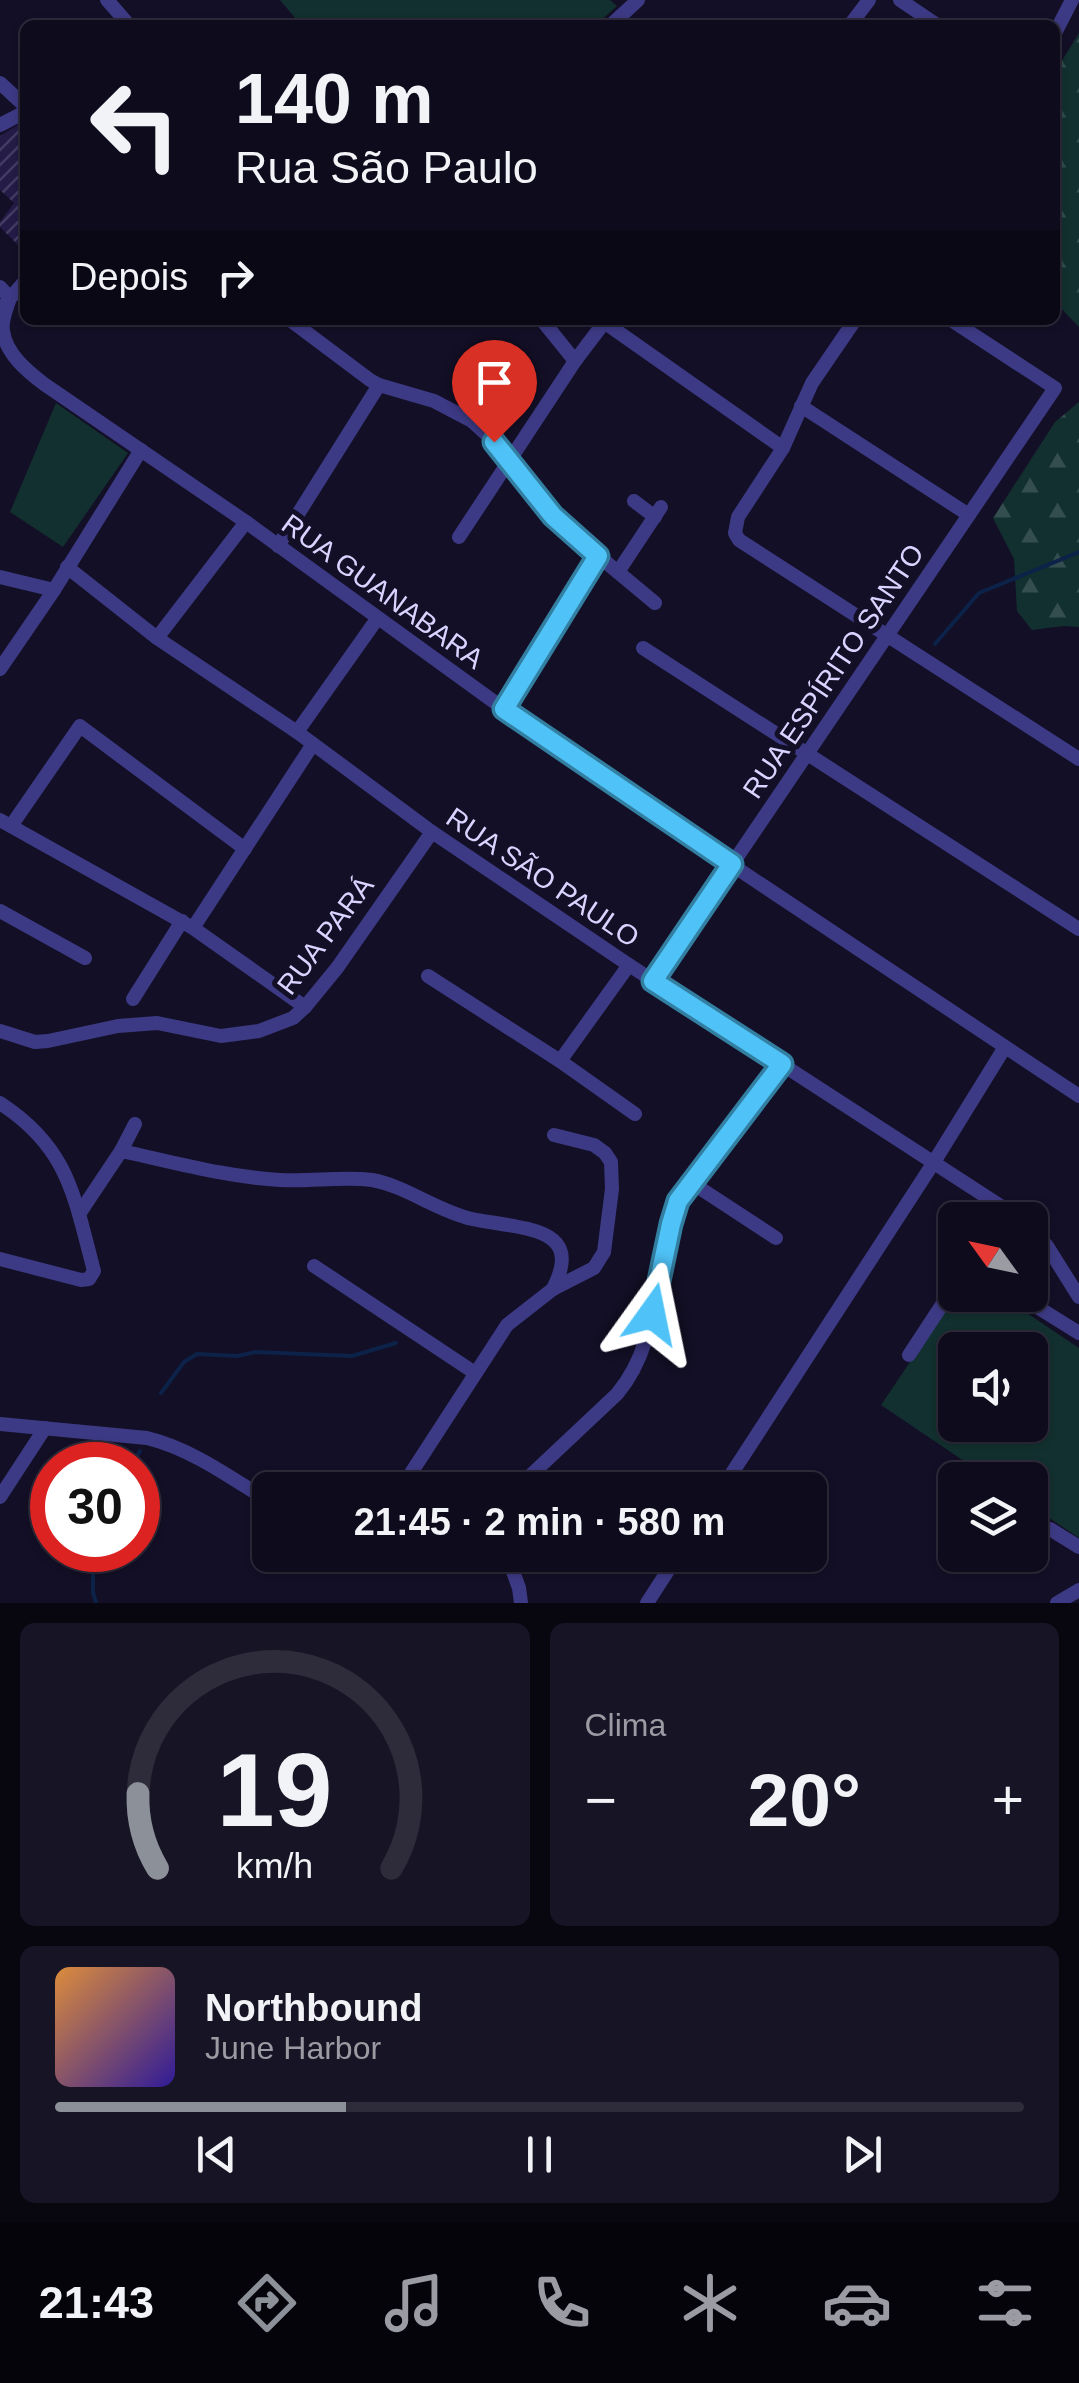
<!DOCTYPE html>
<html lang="pt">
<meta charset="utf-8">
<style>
body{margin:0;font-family:Helvetica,sans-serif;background:#171425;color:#f1f3f6;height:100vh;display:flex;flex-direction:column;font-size:38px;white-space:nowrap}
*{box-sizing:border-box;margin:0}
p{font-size:32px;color:#9b9ba3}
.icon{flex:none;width:55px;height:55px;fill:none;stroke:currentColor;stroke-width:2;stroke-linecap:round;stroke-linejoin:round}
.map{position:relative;height:1603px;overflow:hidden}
.details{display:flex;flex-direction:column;gap:20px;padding:20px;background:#08060f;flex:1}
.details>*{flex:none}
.top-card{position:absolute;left:20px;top:20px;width:1040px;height:305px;border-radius:15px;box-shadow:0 2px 8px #0004,0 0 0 2px #2e2b3b;background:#0e0b1c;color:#f1f3f6;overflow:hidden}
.needle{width:65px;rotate:303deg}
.buttons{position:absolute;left:938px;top:1202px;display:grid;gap:20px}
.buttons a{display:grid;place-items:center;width:110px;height:110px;border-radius:15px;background:#0e0b1c;box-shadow:0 2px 8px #0004,0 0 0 2px #2e2b3b;font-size:50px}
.speed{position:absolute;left:30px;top:1442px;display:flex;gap:20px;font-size:50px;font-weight:700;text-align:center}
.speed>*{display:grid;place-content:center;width:130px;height:130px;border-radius:50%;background:#0e0b1c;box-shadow:0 2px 8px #0004,0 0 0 2px #2e2b3b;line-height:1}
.speed .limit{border:15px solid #d22;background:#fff;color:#111}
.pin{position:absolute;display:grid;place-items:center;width:85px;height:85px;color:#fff;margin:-102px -42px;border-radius:50% 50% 50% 0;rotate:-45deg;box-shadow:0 0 10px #0007}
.pin .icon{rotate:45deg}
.me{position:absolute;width:110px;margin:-55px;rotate:12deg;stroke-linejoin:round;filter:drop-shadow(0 0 8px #0008)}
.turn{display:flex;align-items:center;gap:35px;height:210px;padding:0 50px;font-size:45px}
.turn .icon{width:130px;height:130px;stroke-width:2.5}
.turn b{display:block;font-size:70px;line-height:85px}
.then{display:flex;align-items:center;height:95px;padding:0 50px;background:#0003;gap:20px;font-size:38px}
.big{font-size:75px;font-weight:700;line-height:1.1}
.details .tile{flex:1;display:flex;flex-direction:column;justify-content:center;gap:15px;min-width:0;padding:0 35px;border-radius:15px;background:#171425}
.details .dial{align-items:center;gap:0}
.dial svg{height:260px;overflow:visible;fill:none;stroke:#2e2b3b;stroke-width:7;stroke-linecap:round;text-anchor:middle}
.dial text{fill:#f1f3f6;stroke:none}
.song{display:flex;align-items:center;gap:30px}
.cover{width:120px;height:120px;border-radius:15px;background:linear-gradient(135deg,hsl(30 70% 55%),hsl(250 70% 35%))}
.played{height:10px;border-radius:5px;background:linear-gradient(90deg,#8c9099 30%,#2e2b3b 30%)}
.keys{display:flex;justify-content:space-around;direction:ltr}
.heat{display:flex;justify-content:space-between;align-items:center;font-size:55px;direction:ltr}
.details .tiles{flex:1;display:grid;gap:20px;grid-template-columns:1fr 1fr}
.tile:last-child{grid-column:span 2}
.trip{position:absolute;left:252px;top:1472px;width:575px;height:100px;border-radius:15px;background:#0e0b1c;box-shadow:0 2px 8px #0004,0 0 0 2px #2e2b3b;font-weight:700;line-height:100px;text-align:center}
.menu{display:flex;height:160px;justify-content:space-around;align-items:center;background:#06040b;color:#9b9ba3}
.menu .icon{width:70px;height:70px}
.menu .current{color:#8c9099}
.menu b{font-size:45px;color:#f1f3f6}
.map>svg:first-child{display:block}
</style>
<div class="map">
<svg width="1079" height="1603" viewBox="0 0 1079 1603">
<defs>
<pattern id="forest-firs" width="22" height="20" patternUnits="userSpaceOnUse" patternTransform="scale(2.5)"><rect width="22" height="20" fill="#12302f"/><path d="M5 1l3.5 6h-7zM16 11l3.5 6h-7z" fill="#344d4e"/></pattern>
<pattern id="building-hatch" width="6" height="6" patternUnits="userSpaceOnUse" patternTransform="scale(2.5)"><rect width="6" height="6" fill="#241b47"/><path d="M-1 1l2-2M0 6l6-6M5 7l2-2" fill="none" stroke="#433b63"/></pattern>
</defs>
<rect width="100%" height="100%" fill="#130f26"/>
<!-- forest -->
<g fill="url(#forest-firs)">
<polygon points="1079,33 1079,327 1055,302 1055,72"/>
<polygon points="1079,402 1079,627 1063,626 1032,630 1017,611 1014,559 993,518 1055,422"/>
</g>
<!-- park -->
<g fill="#12302f" fill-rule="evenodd">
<polygon points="280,0 610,0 617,6 596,25 301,25"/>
<polygon points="56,403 128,453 63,547 10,512"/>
<path d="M955,1295H1000L1079,1348V1538L1030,1505V1480H992L881,1405ZM955,1350H1030V1425H955Z"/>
</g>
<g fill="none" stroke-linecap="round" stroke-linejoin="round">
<!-- stream -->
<g stroke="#0c2248" stroke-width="4">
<polyline points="935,644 979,593 1079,552"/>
<polyline points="161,1393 184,1362 197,1354 237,1356 256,1352 352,1356 396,1343"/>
<polyline points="132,1465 140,1451"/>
<polyline points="93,1550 93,1592 96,1603"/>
</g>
</g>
<!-- building -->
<g fill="url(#building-hatch)">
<polygon points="23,122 25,124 25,252 0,227 0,222 14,203 0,190 0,136"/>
<polygon points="770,1471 800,1490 775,1490 763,1482"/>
</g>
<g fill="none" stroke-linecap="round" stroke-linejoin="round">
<!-- minor -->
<g stroke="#3d3a85" stroke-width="14">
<polyline points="107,0 129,25"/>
<polyline points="900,0 937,25"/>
<polyline points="611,25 638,0"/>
<polyline points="850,25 869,0"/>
<polyline points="1055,33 1072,0"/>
<polyline points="0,83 25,106"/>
<polyline points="0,125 25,112"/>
<path d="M0,287L10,298C7,308 1,320 3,331C6,354 27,371 44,384L246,522L504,709L732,865L1079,1096"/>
<polyline points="6,303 25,281"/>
<polyline points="290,320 370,380 379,385 434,401 472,421 495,442 539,500 565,528 655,603"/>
<polyline points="542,320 575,361"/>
<polyline points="855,320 812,383 783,448 738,517 735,533 739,540 1079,759"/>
<polyline points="604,322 783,448"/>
<polyline points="801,406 969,515"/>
<polyline points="634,501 655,517"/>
<polyline points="459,537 575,361 606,320"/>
<polyline points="278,546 379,385"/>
<polyline points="67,567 157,638 297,732 432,832 629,965 1022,1220"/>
<polyline points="618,572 661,507"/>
<polyline points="0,577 54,590"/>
<polyline points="157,638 246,522"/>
<polyline points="643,648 1079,929"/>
<polyline points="0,669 54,590 141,450"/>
<polyline points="504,709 598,556"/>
<polyline points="297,732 377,619"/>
<polyline points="0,820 193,928 305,1007"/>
<polyline points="11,826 80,726 245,849"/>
<polyline points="0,911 85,958"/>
<polyline points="193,928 313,744"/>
<polyline points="428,976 560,1061 635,1114"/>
<polyline points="653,981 1055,388 951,320"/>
<polyline points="133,999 182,921"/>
<polyline points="0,1031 35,1042 48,1041 118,1026 157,1023 221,1036 259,1031 293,1018 305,1007 337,968 432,832"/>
<polyline points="560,1061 629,965"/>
<path d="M0,1103C69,1148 74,1196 94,1271L89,1279L81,1280L0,1259"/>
<polyline points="121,1151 135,1124"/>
<polyline points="692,1183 776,1238"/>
<path d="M79,1214L121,1151C173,1162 226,1177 280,1180C310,1182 342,1176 372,1180C406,1186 437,1211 472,1219C494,1224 537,1226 553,1240C569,1253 560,1275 553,1289"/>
<polyline points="1030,1227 1047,1246 1079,1297"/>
<polyline points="314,1266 475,1373"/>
<polyline points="1018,1295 1079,1333"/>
<polyline points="909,1355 955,1285"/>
<path d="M0,1424L147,1438C192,1449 231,1478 270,1502"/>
<polyline points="400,1490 507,1325 553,1289 594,1268 604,1252 612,1189 611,1162 605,1153 594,1145 554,1135"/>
<path d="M515,1490L617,1394C663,1340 652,1263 679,1201L782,1064"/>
<polyline points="721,1490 934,1162 1005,1047"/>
<polyline points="0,1497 45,1428"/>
<polyline points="1050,1529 1079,1547"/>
<polyline points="507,1555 519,1588 521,1603"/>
<polyline points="647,1603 678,1555"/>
<polyline points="1057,1603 1079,1590"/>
</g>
</g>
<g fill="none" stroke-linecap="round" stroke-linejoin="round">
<!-- route casing -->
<g stroke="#337fa1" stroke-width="25">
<polyline id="route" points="494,442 553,516 598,556 504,709 732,864 653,981 782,1064 678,1201 671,1224 652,1314"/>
</g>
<!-- route -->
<use href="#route" stroke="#4fc3f7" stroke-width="18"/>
</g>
<g text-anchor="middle" stroke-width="10" stroke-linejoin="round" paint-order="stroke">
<!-- street labels -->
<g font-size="28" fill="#d9d4ff" stroke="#130f26">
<text transform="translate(383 591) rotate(36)" y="10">RUA GUANABARA</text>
<text transform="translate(833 671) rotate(-56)" y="10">RUA ESPÍRITO SANTO</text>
<text transform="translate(543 877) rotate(34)" y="10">RUA SÃO PAULO</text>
<text transform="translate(325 935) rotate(-53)" y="10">RUA PARÁ</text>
</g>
</g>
</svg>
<div class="buttons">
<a><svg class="needle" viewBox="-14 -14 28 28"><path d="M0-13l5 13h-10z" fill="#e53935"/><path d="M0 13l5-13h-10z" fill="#9b9ba3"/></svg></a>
<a><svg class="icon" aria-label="sound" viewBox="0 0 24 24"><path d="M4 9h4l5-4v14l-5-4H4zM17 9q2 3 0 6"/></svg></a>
<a><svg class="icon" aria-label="layers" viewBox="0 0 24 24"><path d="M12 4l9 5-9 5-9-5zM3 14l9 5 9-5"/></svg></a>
</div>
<div class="speed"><div class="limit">30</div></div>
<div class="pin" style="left:494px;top:442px;background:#d93025"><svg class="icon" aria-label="arrive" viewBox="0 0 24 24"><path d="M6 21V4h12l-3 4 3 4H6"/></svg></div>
<svg class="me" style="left:652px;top:1314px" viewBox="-20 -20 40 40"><path d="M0-17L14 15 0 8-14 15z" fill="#4fc3f7" stroke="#fff" stroke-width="4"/></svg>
<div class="trip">21:45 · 2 min · 580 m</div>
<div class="top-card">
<div class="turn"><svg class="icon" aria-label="left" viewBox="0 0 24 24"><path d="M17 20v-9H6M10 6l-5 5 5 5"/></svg><div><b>140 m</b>Rua São Paulo</div></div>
<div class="then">Depois<svg class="icon" aria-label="right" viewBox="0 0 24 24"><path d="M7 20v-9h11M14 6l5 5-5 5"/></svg></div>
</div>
</div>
<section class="details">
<div class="tiles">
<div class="tile dial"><svg viewBox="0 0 100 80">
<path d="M14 69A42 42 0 1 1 86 69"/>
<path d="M14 69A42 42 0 0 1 8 46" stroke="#8c9099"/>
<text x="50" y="56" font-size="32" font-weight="700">19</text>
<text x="50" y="72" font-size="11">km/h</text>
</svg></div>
<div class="tile"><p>Clima</p>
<div class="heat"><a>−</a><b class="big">20°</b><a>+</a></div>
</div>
<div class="tile">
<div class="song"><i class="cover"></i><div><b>Northbound</b><p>June Harbor</p></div></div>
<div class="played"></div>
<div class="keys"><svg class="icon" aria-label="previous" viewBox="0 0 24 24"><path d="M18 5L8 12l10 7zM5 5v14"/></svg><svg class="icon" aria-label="pause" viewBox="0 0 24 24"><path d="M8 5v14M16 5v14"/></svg><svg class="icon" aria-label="next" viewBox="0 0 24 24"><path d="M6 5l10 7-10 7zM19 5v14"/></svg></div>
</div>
</div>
</section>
<nav class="menu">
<b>21:43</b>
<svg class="icon current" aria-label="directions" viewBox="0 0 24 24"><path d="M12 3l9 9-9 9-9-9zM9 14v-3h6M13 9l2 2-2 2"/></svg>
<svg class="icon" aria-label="music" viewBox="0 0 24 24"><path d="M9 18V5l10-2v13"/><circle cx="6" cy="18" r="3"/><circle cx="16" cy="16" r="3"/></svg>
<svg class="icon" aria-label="phone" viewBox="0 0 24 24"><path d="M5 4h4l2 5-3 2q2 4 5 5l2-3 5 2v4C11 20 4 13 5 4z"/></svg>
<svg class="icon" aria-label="climate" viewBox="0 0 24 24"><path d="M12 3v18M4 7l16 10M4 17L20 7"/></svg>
<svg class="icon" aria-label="car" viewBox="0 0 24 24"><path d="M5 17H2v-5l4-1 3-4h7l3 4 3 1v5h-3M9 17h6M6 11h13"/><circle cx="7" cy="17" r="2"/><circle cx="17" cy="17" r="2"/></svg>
<svg class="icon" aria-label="filters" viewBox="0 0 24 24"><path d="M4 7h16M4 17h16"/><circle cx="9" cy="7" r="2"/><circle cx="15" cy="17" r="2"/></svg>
</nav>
